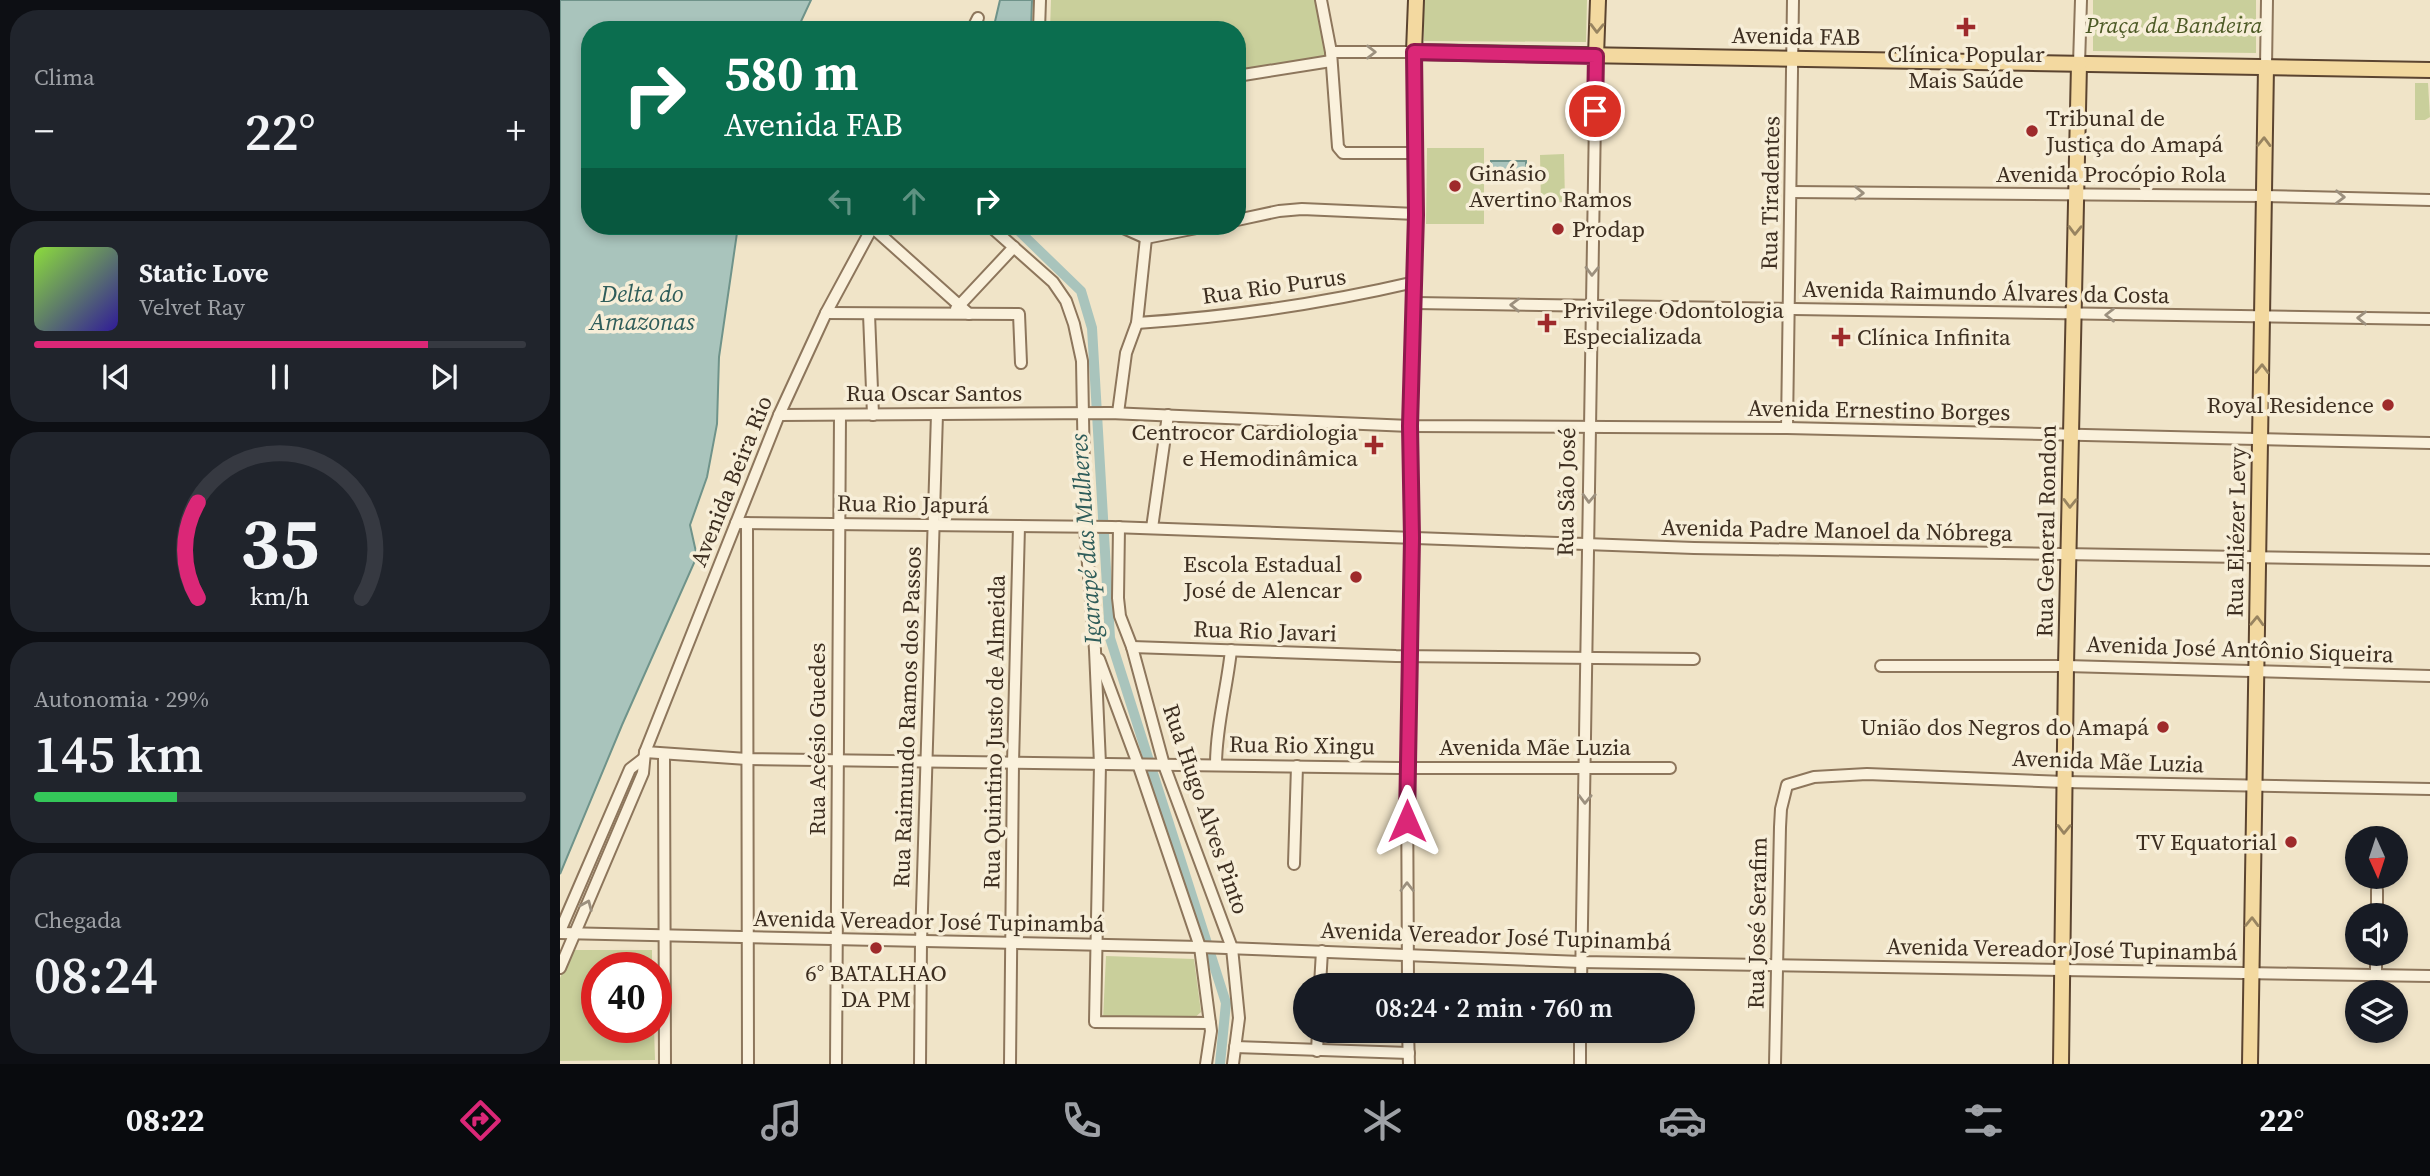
<!DOCTYPE html>
<html lang="pt">
<meta charset="utf-8">
<style>
body{margin:0;font-family:"Source Serif 4",serif;background:#20242c;color:#f1f3f6;height:100vh;display:flex;flex-direction:column;font-size:26px;white-space:nowrap}
*{box-sizing:border-box;margin:0}
p{font-size:23px;color:#9ea1a6}
.icon{flex:none;width:38px;height:38px;fill:none;stroke:currentColor;stroke-width:2;stroke-linecap:round;stroke-linejoin:round}
.map{position:relative;flex:1;overflow:hidden}
.drawer{display:flex;flex-direction:column;gap:10px;padding:10px;background:#0d0f14;width:560px}
.drawer>*{flex:none}
.top-card{position:absolute;left:21px;top:21px;width:665px;height:214px;border-radius:28px;box-shadow:0 4px 10px #0003;background:#0b6e4f;color:#fff;overflow:hidden}
.needle{width:46px;rotate:177deg}
.tools{position:absolute;left:1785px;top:826px;display:grid;gap:14px}
.tools a{display:grid;place-items:center;width:63px;height:63px;border-radius:50%;background:#171b24;box-shadow:0 4px 10px #0003;font-size:35px}
.speed{position:absolute;left:21px;top:952px;display:flex;gap:14px;font-size:35px;font-weight:700;text-align:center}
.speed>*{display:grid;place-content:center;width:91px;height:91px;border-radius:50%;background:#171b24;box-shadow:0 4px 10px #0003;line-height:1}
.speed .limit{border:10px solid #d22;background:#fff;color:#111}
.pin{position:absolute;display:grid;place-items:center;width:60px;height:60px;color:#fff;margin:-30px;border:4px solid #fff;border-radius:50%;box-shadow:0 2px 7px #0007}
.me{position:absolute;width:77px;margin:-38px;rotate:0deg;stroke-linejoin:round;filter:drop-shadow(0 0 5px #0008)}
.turn{display:flex;align-items:center;gap:24px;height:147px;padding:0 28px;font-size:32px}
.turn .icon{width:91px;height:91px;stroke-width:2.5}
.turn b{display:block;font-size:49px;line-height:60px}
.lanes{display:flex;align-items:center;height:66px;padding:0 28px;background:#0003;justify-content:center;gap:35px;direction:ltr}
.lanes .off{opacity:.35}
.big{font-size:52px;font-weight:600;line-height:1.1}
.drawer .tile{flex:1;display:flex;flex-direction:column;justify-content:center;gap:10px;min-width:0;padding:0 24px;border-radius:28px;background:#20242c}
.drawer .dial{align-items:center;gap:0}
.dial svg{height:182px;overflow:visible;fill:none;stroke:#363941;stroke-width:7;stroke-linecap:round;text-anchor:middle}
.dial text{fill:#f1f3f6;stroke:none}
.song{display:flex;align-items:center;gap:21px}
.cover{width:84px;height:84px;border-radius:10px;background:linear-gradient(135deg,hsl(90 70% 55%),hsl(250 70% 35%))}
.played{height:7px;border-radius:4px;background:linear-gradient(90deg,#db2777 80%,#363941 80%)}
.keys{display:flex;justify-content:space-around;direction:ltr}
.heat{display:flex;justify-content:space-between;align-items:center;font-size:38px;direction:ltr}
.charge{height:10px;border-radius:5px;background:linear-gradient(90deg,#34c759 29%,#363941 0)}
.trip{position:absolute;left:733px;top:973px;width:402px;height:70px;border-radius:35px;background:#171b24;box-shadow:0 4px 10px #0003;font-weight:600;line-height:70px;text-align:center}
.tabs{display:flex;height:112px;justify-content:space-around;align-items:center;background:#090b0e;color:#9ea1a6}
.tabs .icon{width:49px;height:49px}
.tabs .active{color:#db2777}
.tabs b{font-size:32px;color:#f1f3f6}
main{display:flex;flex:1;min-height:0}
.map>svg:first-child{display:block}
</style>
<main>
<section class="drawer">
<div class="tile"><p>Clima</p>
<div class="heat"><a>−</a><b class="big">22°</b><a>+</a></div>
</div>
<div class="tile">
<div class="song"><i class="cover"></i><div><b>Static Love</b><p>Velvet Ray</p></div></div>
<div class="played"></div>
<div class="keys"><svg class="icon" aria-label="previous" viewBox="0 0 24 24"><path d="M18 5L8 12l10 7zM5 5v14"/></svg><svg class="icon" aria-label="pause" viewBox="0 0 24 24"><path d="M8 5v14M16 5v14"/></svg><svg class="icon" aria-label="next" viewBox="0 0 24 24"><path d="M6 5l10 7-10 7zM19 5v14"/></svg></div>
</div>
<div class="tile dial"><svg viewBox="0 0 100 80">
<path d="M14 69A42 42 0 1 1 86 69"/>
<path d="M14 69A42 42 0 0 1 14 27" stroke="#db2777"/>
<text x="50" y="56" font-size="32" font-weight="700">35</text>
<text x="50" y="72" font-size="11">km/h</text>
</svg></div>
<div class="tile"><p>Autonomia · 29%</p><b class="big">145 km</b><div class="charge"></div></div>
<div class="tile"><p>Chegada</p><b class="big">08:24</b></div>
</section>
<div class="map">
<svg width="1870" height="1064" viewBox="0 0 1870 1064">
<rect width="100%" height="100%" fill="#f0e4c8"/>
<!-- green -->
<g fill="#c9cf9b">
<polygon points="491,0 755,0 768,57 677,78 677,30 490,30"/>
<polygon points="864,0 1027,0 1026,42 864,41"/>
<polygon points="1533,0 1696,0 1696,53 1533,51"/>
<polygon points="1855,83 1868,83 1870,117 1865,120 1855,120"/>
<polygon points="867,148 924,148 924,224 866,224"/>
<polygon points="1004,154 1005,202 981,203 980,155"/>
<polygon points="12,950 92,950 92,968 37,968 37,1027 94,1027 95,1060 0,1061 0,978"/>
<polygon points="546,956 634,959 641,1012 631,1021 543,1019"/>
</g>
<!-- water -->
<g fill="#a9c4bc" stroke="#6f938a" stroke-width="2">
<polygon points="0,0 251,0 237,30 30,30 30,226 178,226 159,357 157,424 147,477 130,525 136,552 134,563 62,725 0,874"/>
<polygon points="440,0 472,0 471,30 433,30"/>
<rect x="931" y="161" width="35" height="19"/>
</g>
<g fill="none" stroke-linecap="round" stroke-linejoin="round">
<!-- canal -->
<polyline stroke="#a9c4bc" stroke-width="10" points="460,232 521,291 532,328 550,638 666,1003 660,1064"/>
<!-- minor casing -->
<g stroke="#8d765c" stroke-width="14">
<g id="minor">
<polyline points="761,0 771,52 854,52 856,214 850,426 852,538 847,768 848,985"/>
<polyline points="412,30 418,18"/>
<polyline points="479,30 480,0"/>
<polyline points="771,52 778,147 783,153 855,153"/>
<polyline points="1519,64 1521,0"/>
<polyline points="1706,67 1707,0"/>
<polyline points="677,76 771,61"/>
<polyline points="1231,192 1703,196 1870,200"/>
<polyline points="677,220 719,211 742,209 856,214"/>
<polyline points="430,226 493,282 506,301 514,324 522,361 525,527 535,650 540,764 535,1022 650,1023"/>
<polyline points="559,226 586,238 647,226"/>
<polyline points="312,227 409,314"/>
<polyline points="855,303 1870,319"/>
<polyline points="396,309 454,247"/>
<polyline points="266,313 459,314 461,363"/>
<polyline points="309,314 313,415"/>
<path d="M577,323C670,317 765,303 855,282"/>
<polyline points="558,413 566,353 577,323 586,238"/>
<polyline points="219,415 550,413 850,426 1227,428 1870,443"/>
<polyline points="1227,428 1233,0"/>
<polyline points="176,523 552,527 1134,548 1870,560"/>
<polyline points="187,523 188,1064"/>
<polyline points="559,527 558,598 560,616 572,647 604,765 672,948 679,1018 673,1064"/>
<polyline points="592,528 608,415"/>
<polyline points="572,647 836,656 1134,659"/>
<polyline points="539,659 578,764 640,947 651,1031 646,1064"/>
<polyline points="1321,666 1506,666 1870,676"/>
<polyline points="85,752 187,759 840,768 1110,768"/>
<polyline points="104,754 105,1064"/>
<path d="M656,765C656,726 667,689 671,650"/>
<polyline points="734,864 737,766"/>
<polyline points="1817,915 1817,890"/>
<polyline points="0,931 70,769 83,759"/>
<polyline points="0,933 640,947 1021,962 1870,976"/>
<polyline points="0,968 83,773 85,752 219,415 266,313 313,226"/>
<polyline points="1816,976 1816,954"/>
<polyline points="760,985 762,951"/>
<polyline points="1021,985 1036,56"/>
<polyline points="848,1031 849,1064"/>
<polyline points="675,1047 849,1053"/>
<polyline points="757,1051 758,1031"/>
<polyline points="276,1064 280,415"/>
<polyline points="360,1064 361,942 377,414"/>
<polyline points="450,1064 453,763 459,526"/>
<polyline points="1020,1064 1020,1031"/>
<polyline points="1215,1064 1220,827 1221,809 1227,785 1254,777 1307,774 1505,782 1870,789"/>
</g>
</g>
<!-- major casing -->
<g stroke="#5b4430" stroke-width="18">
<g id="major">
<polyline points="856,0 854,52 1870,70"/>
<polyline points="1036,56 1038,0"/>
<polyline points="1501,1064 1506,666 1519,64"/>
<polyline points="1690,1064 1706,67"/>
</g>
</g>
<!-- minor -->
<use href="#minor" stroke="#faf1dc" stroke-width="10"/>
<!-- major -->
<use href="#major" stroke="#f3d9a0" stroke-width="14"/>
</g>
<!-- one-way arrows -->
<defs><path id="oneway-chevron" d="M-2-3.5L2.5 0L-2 3.5" fill="none" stroke-width="1.6" stroke-linecap="round" stroke-linejoin="round" transform="scale(1.75)"/></defs>
<g stroke="#988460">
<use href="#oneway-chevron" transform="translate(1037 28) rotate(91)"/>
<use href="#oneway-chevron" transform="translate(1704 142) rotate(-89)"/>
<use href="#oneway-chevron" transform="translate(1515 230) rotate(91)"/>
<use href="#oneway-chevron" transform="translate(1702 369) rotate(-89)"/>
<use href="#oneway-chevron" transform="translate(1510 503) rotate(91)"/>
<use href="#oneway-chevron" transform="translate(1697 621) rotate(-88)"/>
<use href="#oneway-chevron" transform="translate(1504 829) rotate(91)"/>
<use href="#oneway-chevron" transform="translate(1692 922) rotate(-89)"/>
</g>
<g stroke="#9c907e">
<use href="#oneway-chevron" transform="translate(811 52)"/>
<use href="#oneway-chevron" transform="translate(1299 193) rotate(1)"/>
<use href="#oneway-chevron" transform="translate(1780 197) rotate(1)"/>
<use href="#oneway-chevron" transform="translate(1032 271) rotate(91)"/>
<use href="#oneway-chevron" transform="translate(955 305) rotate(-179)"/>
<use href="#oneway-chevron" transform="translate(1550 315) rotate(-180)"/>
<use href="#oneway-chevron" transform="translate(1802 318) rotate(-179)"/>
<use href="#oneway-chevron" transform="translate(1029 498) rotate(92)"/>
<use href="#oneway-chevron" transform="translate(1025 799) rotate(91)"/>
<use href="#oneway-chevron" transform="translate(847 887) rotate(-90)"/>
<use href="#oneway-chevron" transform="translate(27 905) rotate(-67)"/>
</g>
<g fill="none" stroke-linecap="round" stroke-linejoin="round">
<!-- route casing -->
<g stroke="#8e194d" stroke-width="18">
<polyline id="route" points="847,821 852,538 850,426 856,215 854,52 1036,56 1035,111"/>
</g>
<!-- route -->
<use href="#route" stroke="#db2777" stroke-width="12"/>
</g>
<!-- markers -->
<g fill="#9e2a2b" stroke="#f7eed8" stroke-width="2.5">
<path d="M1402.5 16.5h7v7h7v7h-7v7h-7v-7h-7v-7h7z"/>
<circle cx="1472" cy="131" r="7"/>
<circle cx="895" cy="186" r="7"/>
<circle cx="998" cy="229" r="7"/>
<path d="M983.5 312.5h7v7h7v7h-7v7h-7v-7h-7v-7h7z"/>
<path d="M1277.5 326.5h7v7h7v7h-7v7h-7v-7h-7v-7h7z"/>
<circle cx="1828" cy="405" r="7"/>
<path d="M810.5 434.5h7v7h7v7h-7v7h-7v-7h-7v-7h7z"/>
<circle cx="796" cy="577" r="7"/>
<circle cx="1603" cy="727" r="7"/>
<circle cx="1731" cy="842" r="7"/>
<circle cx="316" cy="948" r="7"/>
</g>
<g text-anchor="middle" stroke-width="7" stroke-linejoin="round" paint-order="stroke">
<!-- park labels -->
<g font-size="23" font-style="italic" fill="#4d5a26" stroke="#f7eed8">
<text x="1614" y="33">Praça da Bandeira</text>
</g>
<!-- street labels -->
<g font-size="23" fill="#3d2e20" stroke="#f7eed8">
<text transform="translate(1236 36) rotate(1)" y="8">Avenida FAB</text>
<text x="1551" y="182">Avenida Procópio Rola</text>
<text transform="translate(1210 193) rotate(-89)" y="8">Rua Tiradentes</text>
<text transform="translate(714 286) rotate(-8)" y="8">Rua Rio Purus</text>
<text transform="translate(1426 292) rotate(1)" y="8">Avenida Raimundo Álvares da Costa</text>
<text x="374" y="401">Rua Oscar Santos</text>
<text transform="translate(1319 410) rotate(1)" y="8">Avenida Ernestino Borges</text>
<text transform="translate(171 481) rotate(-68)" y="8">Avenida Beira Rio</text>
<text transform="translate(1006 492) rotate(-89)" y="8">Rua São José</text>
<text transform="translate(353 504) rotate(1)" y="8">Rua Rio Japurá</text>
<text transform="translate(1277 530) rotate(1)" y="8">Avenida Padre Manoel da Nóbrega</text>
<text transform="translate(1486 531) rotate(-89)" y="8">Rua General Rondon</text>
<text transform="translate(1676 532) rotate(-89)" y="8">Rua Eliézer Levy</text>
<text transform="translate(705 631) rotate(2)" y="8">Rua Rio Javari</text>
<text transform="translate(1680 649) rotate(2)" y="8">Avenida José Antônio Siqueira</text>
<text transform="translate(347 717) rotate(-88)" y="8">Rua Raimundo Ramos dos Passos</text>
<text transform="translate(434 732) rotate(-89)" y="8">Rua Quintino Justo de Almeida</text>
<text transform="translate(257 739) rotate(-90)" y="8">Rua Acésio Guedes</text>
<text transform="translate(742 745) rotate(1)" y="8">Rua Rio Xingu</text>
<text x="975" y="755">Avenida Mãe Luzia</text>
<text transform="translate(1548 761) rotate(2)" y="8">Avenida Mãe Luzia</text>
<text transform="translate(646 809) rotate(71)" y="8">Rua Hugo Alves Pinto</text>
<text transform="translate(369 921) rotate(1)" y="8">Avenida Vereador José Tupinambá</text>
<text transform="translate(1197 923) rotate(-89)" y="8">Rua José Serafim</text>
<text transform="translate(936 936) rotate(2)" y="8">Avenida Vereador José Tupinambá</text>
<text transform="translate(1502 949) rotate(1)" y="8">Avenida Vereador José Tupinambá</text>
</g>
<!-- poi labels -->
<g font-size="23" fill="#3d2e20" stroke="#f7eed8" text-anchor="start">
<text x="1406" y="62" text-anchor="middle">Clínica Popular<tspan x="1406" dy="26">Mais Saúde</tspan></text>
<text x="1486" y="126">Tribunal de<tspan x="1486" dy="26">Justiça do Amapá</tspan></text>
<text x="909" y="181">Ginásio<tspan x="909" dy="26">Avertino Ramos</tspan></text>
<text x="1012" y="237">Prodap</text>
<text x="1003" y="318">Privilege Odontologia<tspan x="1003" dy="26">Especializada</tspan></text>
<text x="1297" y="345">Clínica Infinita</text>
<text x="1814" y="413" text-anchor="end">Royal Residence</text>
<text x="798" y="440" text-anchor="end">Centrocor Cardiologia<tspan x="798" dy="26">e Hemodinâmica</tspan></text>
<text x="782" y="572" text-anchor="end">Escola Estadual<tspan x="782" dy="26">José de Alencar</tspan></text>
<text x="1589" y="735" text-anchor="end">União dos Negros do Amapá</text>
<text x="1717" y="850" text-anchor="end">TV Equatorial</text>
<text x="316" y="981" text-anchor="middle">6° BATALHAO<tspan x="316" dy="26">DA PM</tspan></text>
</g>
<!-- water labels -->
<g font-size="24" font-style="italic" fill="#2f5d5a" stroke="#f7eed8">
<text x="82" y="302">Delta do<tspan x="82" dy="28">Amazonas</tspan></text>
<text transform="translate(526 539) rotate(-94)" y="8">Igarapé das Mulheres</text>
</g>
</g>
</svg>
<div class="tools">
<a><svg class="needle" viewBox="-14 -14 28 28"><path d="M0-13l5 13h-10z" fill="#e53935"/><path d="M0 13l5-13h-10z" fill="#9ea1a6"/></svg></a>
<a><svg class="icon" aria-label="sound" viewBox="0 0 24 24"><path d="M4 9h4l5-4v14l-5-4H4zM17 9q2 3 0 6"/></svg></a>
<a><svg class="icon" aria-label="layers" viewBox="0 0 24 24"><path d="M12 4l9 5-9 5-9-5zM3 14l9 5 9-5"/></svg></a>
</div>
<div class="speed"><div class="limit">40</div></div>
<div class="pin" style="left:1035px;top:111px;background:#d93025"><svg class="icon" aria-label="arrive" viewBox="0 0 24 24"><path d="M6 21V4h12l-3 4 3 4H6"/></svg></div>
<svg class="me" style="left:847px;top:821px" viewBox="-20 -20 40 40"><path d="M0-17L14 15 0 8-14 15z" fill="#db2777" stroke="#fff" stroke-width="4"/></svg>
<div class="trip">08:24 · 2 min · 760 m</div>
<div class="top-card">
<div class="turn"><svg class="icon" aria-label="right" viewBox="0 0 24 24"><path d="M7 20v-9h11M14 6l5 5-5 5"/></svg><div><b>580 m</b>Avenida FAB</div></div>
<div class="lanes"><svg class="icon off" aria-label="left" viewBox="0 0 24 24"><path d="M17 20v-9H6M10 6l-5 5 5 5"/></svg><svg class="icon off" aria-label="ahead" viewBox="0 0 24 24"><path d="M12 20V5M6 11l6-6 6 6"/></svg><svg class="icon" aria-label="right" viewBox="0 0 24 24"><path d="M7 20v-9h11M14 6l5 5-5 5"/></svg></div>
</div>
</div>
</main>
<nav class="tabs">
<b>08:22</b>
<svg class="icon active" aria-label="directions" viewBox="0 0 24 24"><path d="M12 3l9 9-9 9-9-9zM9 14v-3h6M13 9l2 2-2 2"/></svg>
<svg class="icon" aria-label="music" viewBox="0 0 24 24"><path d="M9 18V5l10-2v13"/><circle cx="6" cy="18" r="3"/><circle cx="16" cy="16" r="3"/></svg>
<svg class="icon" aria-label="phone" viewBox="0 0 24 24"><path d="M5 4h4l2 5-3 2q2 4 5 5l2-3 5 2v4C11 20 4 13 5 4z"/></svg>
<svg class="icon" aria-label="climate" viewBox="0 0 24 24"><path d="M12 3v18M4 7l16 10M4 17L20 7"/></svg>
<svg class="icon" aria-label="car" viewBox="0 0 24 24"><path d="M5 17H2v-5l4-1 3-4h7l3 4 3 1v5h-3M9 17h6M6 11h13"/><circle cx="7" cy="17" r="2"/><circle cx="17" cy="17" r="2"/></svg>
<svg class="icon" aria-label="filters" viewBox="0 0 24 24"><path d="M4 7h16M4 17h16"/><circle cx="9" cy="7" r="2"/><circle cx="15" cy="17" r="2"/></svg>
<b>22°</b>
</nav>
